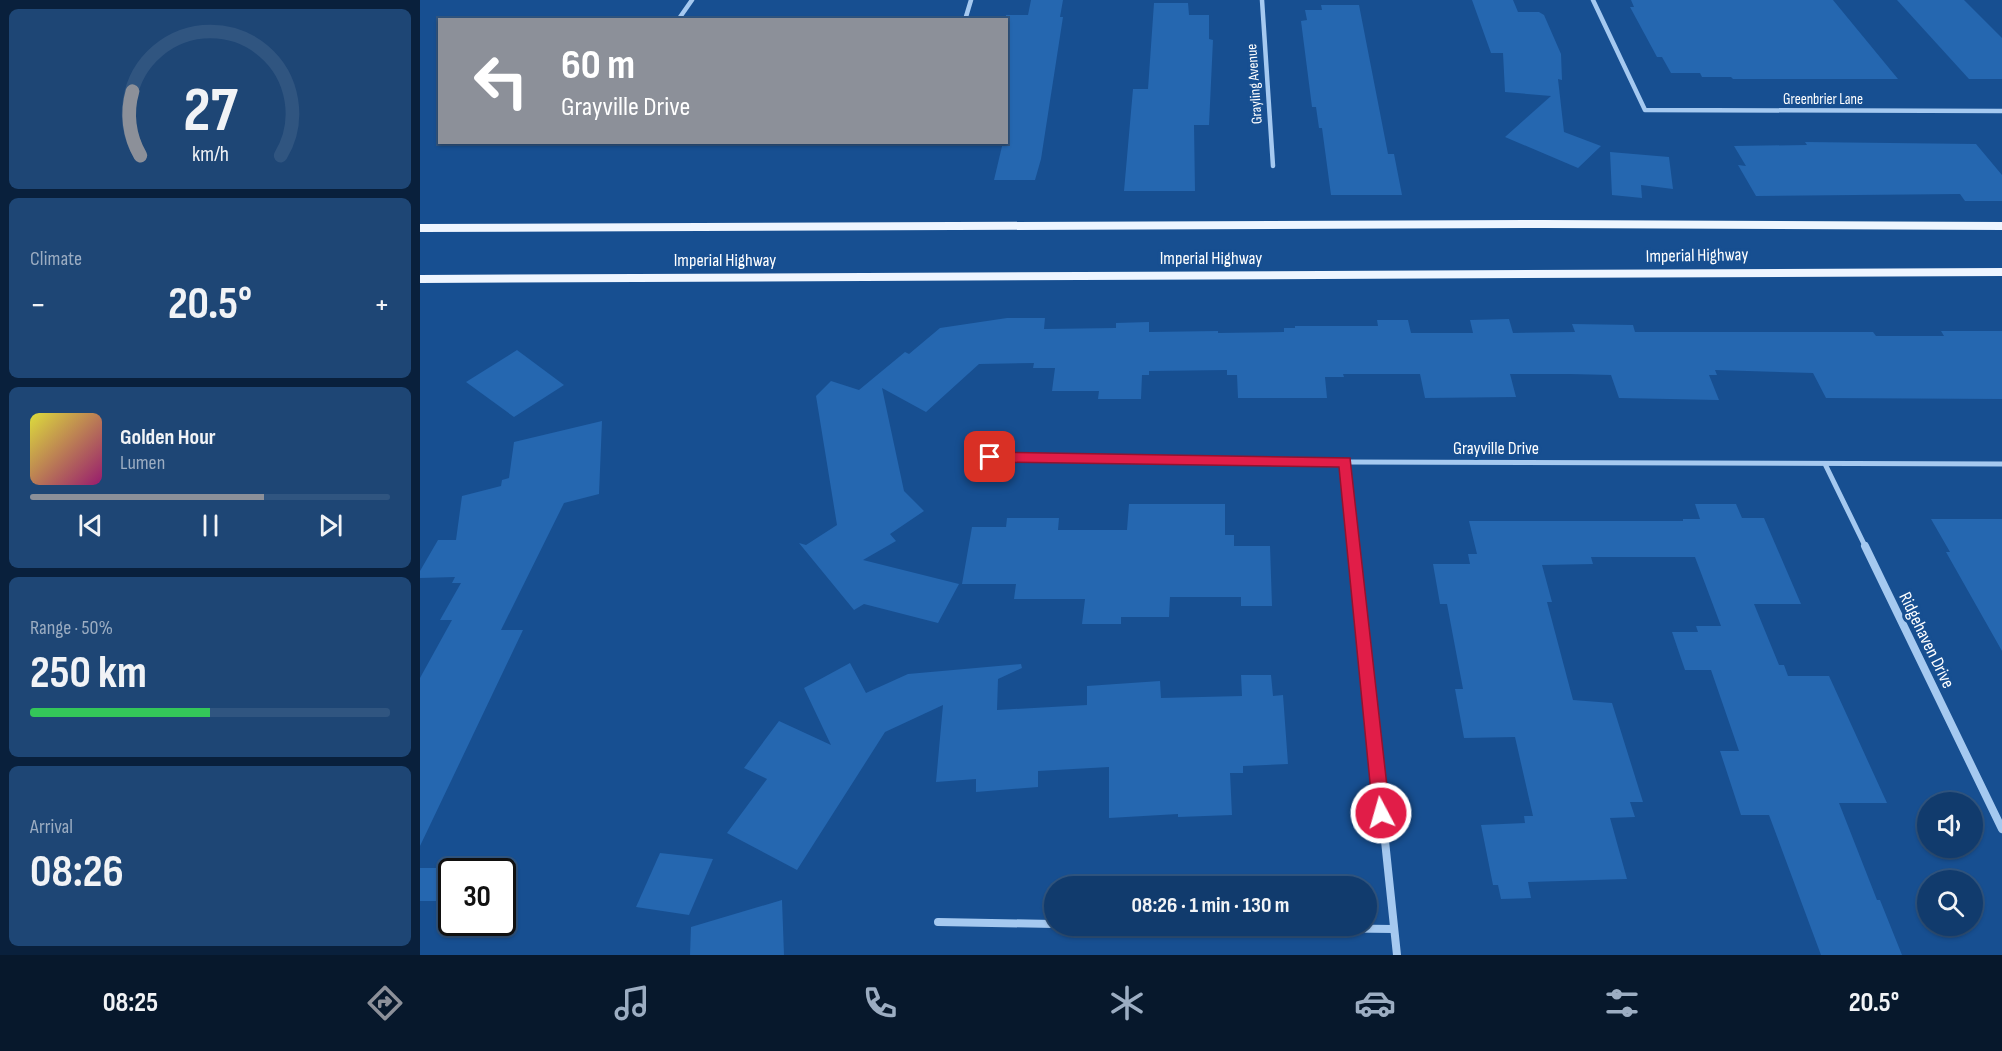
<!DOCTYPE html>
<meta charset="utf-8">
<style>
body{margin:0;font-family:"Sofia Sans Condensed",sans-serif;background:#1e4675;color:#f1f3f6;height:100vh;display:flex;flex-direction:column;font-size:22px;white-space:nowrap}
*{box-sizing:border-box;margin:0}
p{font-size:20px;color:#9cadc2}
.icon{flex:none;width:33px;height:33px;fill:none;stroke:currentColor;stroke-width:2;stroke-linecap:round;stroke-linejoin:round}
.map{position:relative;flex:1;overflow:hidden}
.panel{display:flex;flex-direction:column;gap:9px;padding:9px;background:#09203c;width:420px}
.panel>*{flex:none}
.hud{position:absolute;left:18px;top:18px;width:570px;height:126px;border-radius:0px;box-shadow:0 2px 4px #0004,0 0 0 2px #305580;background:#8c9099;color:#fff;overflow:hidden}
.buttons{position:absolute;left:1497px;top:792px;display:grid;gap:12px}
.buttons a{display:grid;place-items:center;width:66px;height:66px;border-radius:50%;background:#113b6d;box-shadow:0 2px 4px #0004,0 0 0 2px #305580;font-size:30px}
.speed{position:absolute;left:18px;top:858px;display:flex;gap:12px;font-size:30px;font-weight:700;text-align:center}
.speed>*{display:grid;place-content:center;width:78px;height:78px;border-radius:50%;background:#113b6d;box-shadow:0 2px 4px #0004,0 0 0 2px #305580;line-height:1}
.speed .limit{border:3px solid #111;border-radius:9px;background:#fff;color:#111}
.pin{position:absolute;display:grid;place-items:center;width:51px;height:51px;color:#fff;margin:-26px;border-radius:12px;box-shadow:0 3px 9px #0006}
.me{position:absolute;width:66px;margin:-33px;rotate:354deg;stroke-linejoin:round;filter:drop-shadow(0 0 4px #0008)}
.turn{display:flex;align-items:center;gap:21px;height:126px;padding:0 24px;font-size:27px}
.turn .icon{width:78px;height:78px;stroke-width:2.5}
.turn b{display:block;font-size:42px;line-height:51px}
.big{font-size:45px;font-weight:700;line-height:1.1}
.panel .card{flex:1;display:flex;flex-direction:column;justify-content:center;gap:9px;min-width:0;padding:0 21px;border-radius:9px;background:#1e4675}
.panel .dial{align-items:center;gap:0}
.dial svg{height:156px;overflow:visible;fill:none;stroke:#305580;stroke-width:7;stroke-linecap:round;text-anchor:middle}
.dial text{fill:#f1f3f6;stroke:none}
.song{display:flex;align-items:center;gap:18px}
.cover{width:72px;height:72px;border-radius:9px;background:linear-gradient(135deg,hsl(60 70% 55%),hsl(320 70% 35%))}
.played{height:6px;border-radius:3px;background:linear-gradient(90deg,#8c9099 65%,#305580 65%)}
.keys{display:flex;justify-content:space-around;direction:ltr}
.heat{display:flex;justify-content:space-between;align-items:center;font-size:33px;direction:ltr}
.charge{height:9px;border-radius:4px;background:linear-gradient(90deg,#34c759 50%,#305580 0)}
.trip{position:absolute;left:624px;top:876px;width:333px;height:60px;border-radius:30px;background:#113b6d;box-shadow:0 2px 4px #0004,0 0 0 2px #305580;font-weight:700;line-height:60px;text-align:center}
.menu{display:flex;height:96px;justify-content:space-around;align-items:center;background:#07182c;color:#9cadc2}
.menu .icon{width:42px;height:42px}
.menu .active{color:#8c9099}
.menu b{font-size:27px;color:#f1f3f6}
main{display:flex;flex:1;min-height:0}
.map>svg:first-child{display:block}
</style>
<main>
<section class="panel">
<div class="card dial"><svg viewBox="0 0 100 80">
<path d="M14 69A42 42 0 1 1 86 69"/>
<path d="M14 69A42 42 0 0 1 10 36" stroke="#8c9099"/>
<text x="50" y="56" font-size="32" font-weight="700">27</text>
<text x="50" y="72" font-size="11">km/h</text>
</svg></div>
<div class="card"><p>Climate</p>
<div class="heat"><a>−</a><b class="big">20.5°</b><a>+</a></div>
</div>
<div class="card">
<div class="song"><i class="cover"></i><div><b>Golden Hour</b><p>Lumen</p></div></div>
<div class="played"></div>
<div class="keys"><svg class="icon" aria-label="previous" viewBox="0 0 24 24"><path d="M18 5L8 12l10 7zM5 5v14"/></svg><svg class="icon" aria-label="pause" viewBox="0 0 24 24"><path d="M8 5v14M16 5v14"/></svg><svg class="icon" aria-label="next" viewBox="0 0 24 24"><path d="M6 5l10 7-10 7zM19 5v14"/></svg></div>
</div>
<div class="card"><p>Range · 50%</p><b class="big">250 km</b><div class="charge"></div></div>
<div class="card"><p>Arrival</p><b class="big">08:26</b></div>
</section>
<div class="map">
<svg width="1582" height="955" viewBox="0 0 1582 955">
<rect width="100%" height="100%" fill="#174f91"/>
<!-- building -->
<g fill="#2567b0">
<polygon points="611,0 643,0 640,17 643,17 621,159 615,180 574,180 583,142 586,142 586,15 608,15"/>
<polygon points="1052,0 1093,0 1098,12 1119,12 1124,15 1141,54 1142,80 1138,79 1144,132 1181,146 1158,168 1085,137 1131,96 1085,92 1083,53 1071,53"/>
<polygon points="1211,0 1413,0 1478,79 1313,79 1311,77 1282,77 1280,73 1251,73 1242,57 1237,57 1210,7 1214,7"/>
<polygon points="1477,0 1544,0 1582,38 1582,79 1549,79"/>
<polygon points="734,3 768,3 769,15 789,15 789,39 793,40 789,125 774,125 775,191 704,191 713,89 728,89"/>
<polygon points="901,5 939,5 968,154 974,154 982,195 911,195 902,128 899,128 896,107 892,107 881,21 887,20 885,10 902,10"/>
<polygon points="1385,142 1556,144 1582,175 1582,201 1545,201 1540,194 1336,196 1318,165 1326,166 1314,146 1387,145"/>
<polygon points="1190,152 1249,157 1253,189 1221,185 1222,198 1192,195"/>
<polygon points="587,318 625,318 624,329 696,328 696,323 729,322 729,332 798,331 798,333 864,332 864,328 875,328 875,326 958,326 957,320 988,320 991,333 1053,333 1050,320 1089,319 1093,333 1155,332 1152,324 1213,325 1215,332 1453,332 1456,336 1524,336 1521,331 1582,331 1582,399 1406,398 1393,373 1295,370 1297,375 1289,375 1299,400 1199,398 1191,375 1150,374 1090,374 1096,397 1005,398 1000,374 923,374 924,377 905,377 907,398 818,398 817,375 807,375 807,370 729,371 729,375 722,375 721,399 678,399 679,391 632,391 635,368 613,368 614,363 559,364 506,412 462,388 484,491 504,511 470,534 476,541 443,560 539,584 518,623 444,604 434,610 379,543 386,545 417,525 396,396 411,381 439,390 485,352 489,354 520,328"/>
<polygon points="97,350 144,385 94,417 46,382"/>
<polygon points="182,421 179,494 144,503 81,630 103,630 0,846 0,678 32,620 20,620 41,583 32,583 35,577 0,578 0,571 18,540 36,540 42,496 81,486 82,480 89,478 94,442"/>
<polygon points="709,504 805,504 805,535 814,535 814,546 850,546 852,606 821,606 821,597 750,597 749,617 701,617 701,624 662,624 665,599 594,599 596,584 542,584 552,527 586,527 587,518 639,518 638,530 707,530"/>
<polygon points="1275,504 1316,504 1322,518 1344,518 1381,604 1334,604 1359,665 1364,665 1368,676 1409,676 1467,803 1419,803 1457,900 1460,900 1482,955 1401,955 1349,815 1321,815 1300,751 1319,751 1291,670 1265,670 1252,632 1278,632 1276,626 1301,626 1275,557 1171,557 1173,564 1122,565 1132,602 1127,602 1153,700 1192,703 1223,802 1210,802 1215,817 1190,818 1207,879 1108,882 1111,898 1081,899 1078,885 1073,885 1061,825 1105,823 1104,816 1113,816 1095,737 1044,738 1035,689 1043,689 1027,604 1020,604 1013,564 1050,564 1048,554 1057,554 1049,521 1263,521 1263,519 1280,519"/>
<polygon points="1511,519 1582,519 1582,651 1526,552 1530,552"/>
<polygon points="430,663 446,693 488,674 601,664 602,668 578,679 577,710 667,705 667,686 740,681 741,698 822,696 821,675 851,675 853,696 863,695 868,764 823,766 823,773 810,773 812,815 758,817 758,814 689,818 689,767 618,771 618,787 556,792 556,779 516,782 523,705 465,732 377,870 307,833 347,779 324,768 359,721 411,745 384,688"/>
<polygon points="240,853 293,859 269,915 216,907"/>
<rect x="0" y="868" width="32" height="33"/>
<polygon points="362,900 364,955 270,955 271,927"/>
</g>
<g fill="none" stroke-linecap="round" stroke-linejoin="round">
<!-- street-far2 -->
<g stroke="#a5c9f0" stroke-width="4.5">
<polyline points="842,0 853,166"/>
<polyline points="1173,0 1225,110 1582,111"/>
<polyline points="258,20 272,0"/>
<polyline points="545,20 551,0"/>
</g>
<!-- street-far1 -->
<g stroke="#a5c9f0" stroke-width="5">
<polyline points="570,457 925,462 1582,464"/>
<polyline points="925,462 934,548"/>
<polyline points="1405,464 1446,548"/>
</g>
<!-- street -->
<g stroke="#a5c9f0" stroke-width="8">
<polyline points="934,546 977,955"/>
<polyline points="1445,546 1582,829"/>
<polyline points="518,922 634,924"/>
<polyline points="731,926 973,929"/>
</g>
<!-- primary -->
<g fill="#eef5ff" fill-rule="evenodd">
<polygon points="1125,220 1582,222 1582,230 1125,228 0,232 0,224"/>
<polygon points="1582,268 1582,276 0,283 0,275"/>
</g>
</g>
<!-- route -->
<polygon fill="#e11d48" stroke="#92132f" stroke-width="1.5" points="570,452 930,458 970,813 967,819 961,821 955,819 953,813 919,467 570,462 563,457"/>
<g text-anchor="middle" stroke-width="6" stroke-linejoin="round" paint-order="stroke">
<!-- far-street labels -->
<g font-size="15" fill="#fff" stroke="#174f91">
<text transform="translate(834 84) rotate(-94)" y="5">Grayling Avenue</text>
<text x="1403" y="104">Greenbrier Lane</text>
</g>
<!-- street labels -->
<g font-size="18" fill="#fff" stroke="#174f91">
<text transform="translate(1277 255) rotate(-1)" y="6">Imperial Highway</text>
<text x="791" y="264">Imperial Highway</text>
<text x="305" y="266">Imperial Highway</text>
<text x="1076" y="454">Grayville Drive</text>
<text transform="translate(1507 640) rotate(64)" y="6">Ridgehaven Drive</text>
</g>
</g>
</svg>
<div class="buttons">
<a><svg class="icon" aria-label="sound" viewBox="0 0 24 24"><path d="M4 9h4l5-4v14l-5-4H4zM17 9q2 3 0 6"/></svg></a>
<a><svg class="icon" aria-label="search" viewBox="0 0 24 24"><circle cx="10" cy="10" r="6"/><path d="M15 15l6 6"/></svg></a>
</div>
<div class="speed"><div class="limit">30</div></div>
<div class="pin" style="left:570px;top:457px;background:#d93025"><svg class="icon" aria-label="arrive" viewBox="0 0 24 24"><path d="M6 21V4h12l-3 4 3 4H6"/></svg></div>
<svg class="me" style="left:961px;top:813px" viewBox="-20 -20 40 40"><circle r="17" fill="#e11d48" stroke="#fff" stroke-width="3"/><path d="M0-11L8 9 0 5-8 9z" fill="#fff"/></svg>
<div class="trip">08:26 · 1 min · 130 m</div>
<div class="hud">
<div class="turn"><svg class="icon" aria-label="left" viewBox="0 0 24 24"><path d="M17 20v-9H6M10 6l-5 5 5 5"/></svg><div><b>60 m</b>Grayville Drive</div></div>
</div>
</div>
</main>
<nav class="menu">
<b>08:25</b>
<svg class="icon active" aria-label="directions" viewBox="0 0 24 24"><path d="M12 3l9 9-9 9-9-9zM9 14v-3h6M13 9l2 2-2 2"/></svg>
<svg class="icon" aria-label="music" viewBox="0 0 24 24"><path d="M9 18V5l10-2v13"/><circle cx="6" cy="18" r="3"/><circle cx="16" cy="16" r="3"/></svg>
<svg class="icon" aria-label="phone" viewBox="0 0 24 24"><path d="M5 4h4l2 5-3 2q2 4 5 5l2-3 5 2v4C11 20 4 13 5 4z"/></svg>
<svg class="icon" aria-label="climate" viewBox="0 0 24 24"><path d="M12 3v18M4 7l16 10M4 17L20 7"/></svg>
<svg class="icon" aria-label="car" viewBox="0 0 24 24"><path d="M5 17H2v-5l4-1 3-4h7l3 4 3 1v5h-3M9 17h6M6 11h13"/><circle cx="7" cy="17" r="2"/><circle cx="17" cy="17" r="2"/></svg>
<svg class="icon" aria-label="filters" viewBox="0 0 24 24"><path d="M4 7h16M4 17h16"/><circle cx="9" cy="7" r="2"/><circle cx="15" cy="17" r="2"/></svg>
<b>20.5°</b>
</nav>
